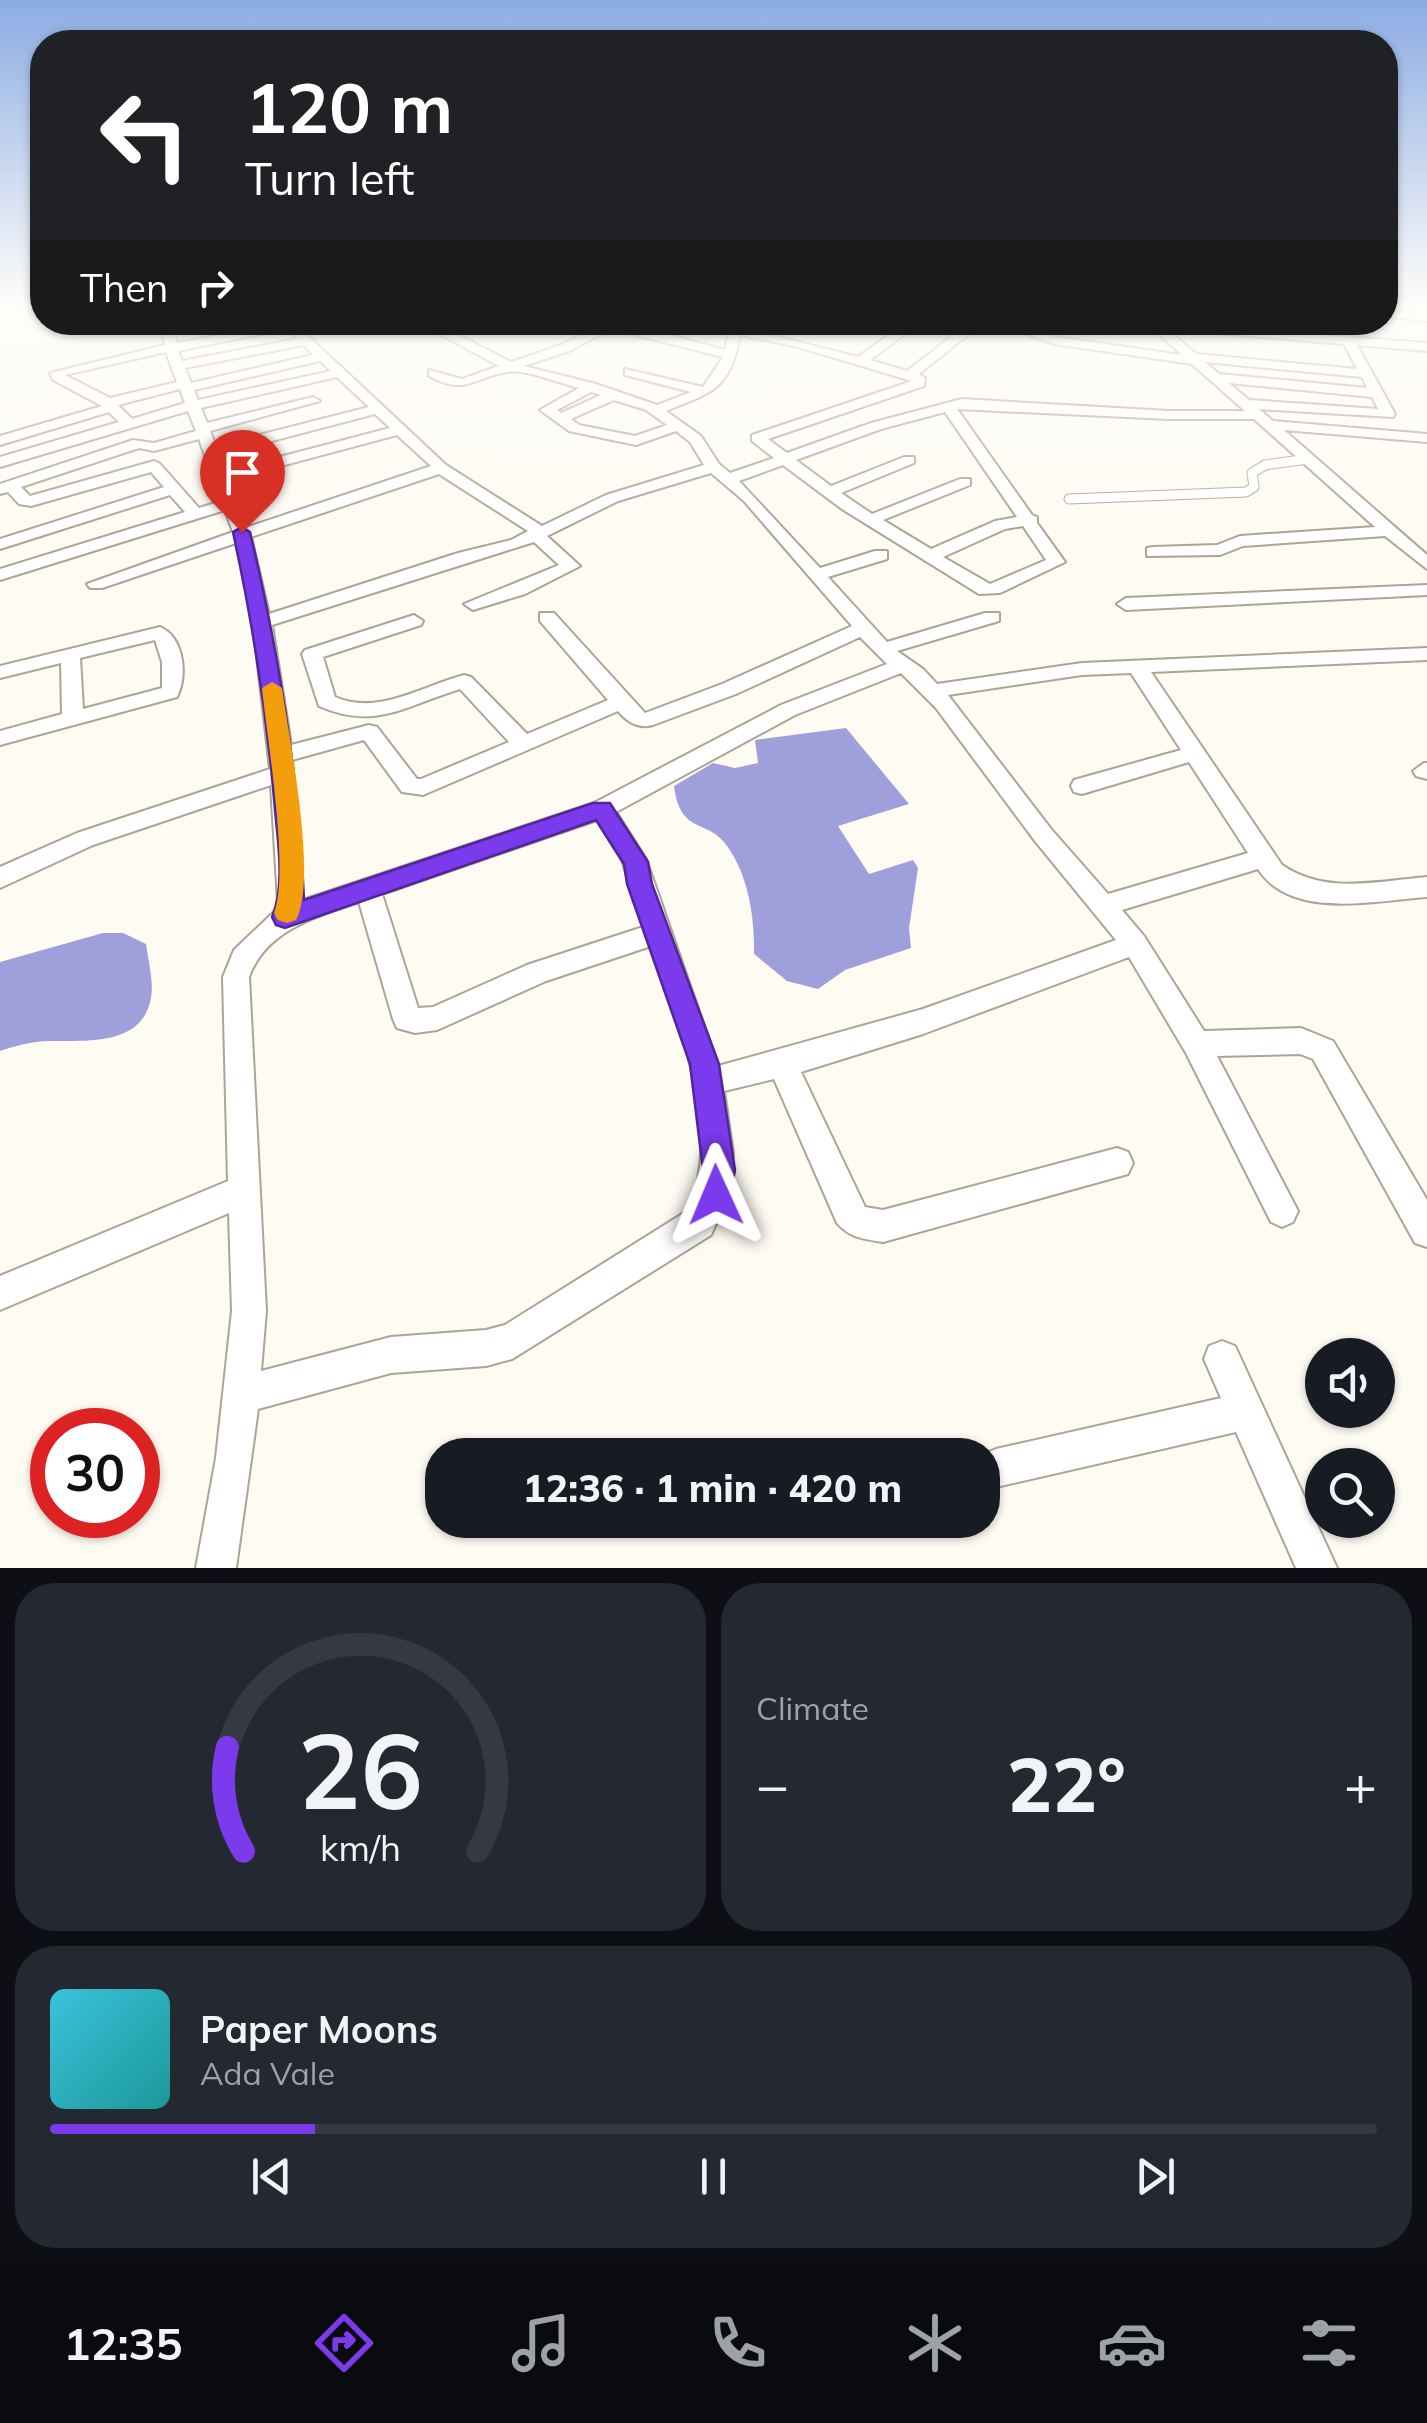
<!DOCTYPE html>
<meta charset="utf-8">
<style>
body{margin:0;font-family:Mulish,sans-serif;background:#242831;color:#f1f3f6;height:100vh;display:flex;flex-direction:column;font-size:38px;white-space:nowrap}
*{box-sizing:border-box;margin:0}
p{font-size:32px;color:#9ea1a6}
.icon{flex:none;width:55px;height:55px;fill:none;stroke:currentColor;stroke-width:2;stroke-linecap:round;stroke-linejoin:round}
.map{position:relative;height:1568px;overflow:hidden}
.details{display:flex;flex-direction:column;gap:15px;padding:15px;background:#0d0f14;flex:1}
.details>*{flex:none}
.banner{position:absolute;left:30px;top:30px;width:1368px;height:305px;border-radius:40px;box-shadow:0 2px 8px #0004;background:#202124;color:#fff;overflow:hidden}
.controls{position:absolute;left:1305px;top:1338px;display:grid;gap:20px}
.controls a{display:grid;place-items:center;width:90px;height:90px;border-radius:50%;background:#171b24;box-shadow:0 2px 8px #0004;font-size:50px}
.speed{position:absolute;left:30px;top:1408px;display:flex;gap:20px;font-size:50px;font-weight:700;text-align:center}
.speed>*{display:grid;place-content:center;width:130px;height:130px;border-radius:50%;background:#171b24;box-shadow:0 2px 8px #0004;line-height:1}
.speed .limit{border:15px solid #d22;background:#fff;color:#111}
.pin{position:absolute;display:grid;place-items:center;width:85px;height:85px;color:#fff;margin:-102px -42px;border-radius:50% 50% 50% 0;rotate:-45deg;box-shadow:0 0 10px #0007}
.pin .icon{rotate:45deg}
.me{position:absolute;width:110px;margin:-55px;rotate:359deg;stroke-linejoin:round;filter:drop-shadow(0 0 8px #0008)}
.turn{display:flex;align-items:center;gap:35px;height:210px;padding:0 50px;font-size:45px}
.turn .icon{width:130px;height:130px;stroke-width:2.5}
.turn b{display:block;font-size:70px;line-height:85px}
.then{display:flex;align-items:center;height:95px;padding:0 50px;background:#0003;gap:20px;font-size:38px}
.big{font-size:75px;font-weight:800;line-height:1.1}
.details .tile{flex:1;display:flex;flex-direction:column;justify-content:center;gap:15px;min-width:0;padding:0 35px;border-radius:40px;background:#242831}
.details .dial{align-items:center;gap:0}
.dial svg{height:260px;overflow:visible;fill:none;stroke:#363941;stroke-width:7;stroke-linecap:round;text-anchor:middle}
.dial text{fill:#f1f3f6;stroke:none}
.song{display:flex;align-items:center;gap:30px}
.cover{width:120px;height:120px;border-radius:15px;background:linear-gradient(135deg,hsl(190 70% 55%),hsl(180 70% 35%))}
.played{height:10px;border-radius:5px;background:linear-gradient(90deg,#7c3aed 20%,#363941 20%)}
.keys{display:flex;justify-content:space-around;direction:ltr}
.heat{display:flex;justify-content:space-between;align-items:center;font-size:55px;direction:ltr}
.details .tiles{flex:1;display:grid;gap:15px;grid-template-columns:1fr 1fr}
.tile:last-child{grid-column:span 2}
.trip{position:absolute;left:425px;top:1438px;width:575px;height:100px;border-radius:40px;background:#171b24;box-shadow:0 2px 8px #0004;font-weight:800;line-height:100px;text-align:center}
.tab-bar{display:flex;height:160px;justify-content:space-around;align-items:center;background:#090b0e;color:#9ea1a6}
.tab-bar .icon{width:70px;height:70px}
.tab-bar .on{color:#7c3aed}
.tab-bar b{font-size:45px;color:#f1f3f6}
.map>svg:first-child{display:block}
</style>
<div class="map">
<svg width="1427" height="1568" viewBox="0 0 1427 1568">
<rect width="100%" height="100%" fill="#fefbf3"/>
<!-- water -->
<g fill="#9f9fdb">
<path d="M846,728L909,804L838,826L869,874L913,860L918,868L909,928L911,948L845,970L818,989L787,981L754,954C755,918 748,870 723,841C705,820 680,833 674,786L713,763L735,768L758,763L755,740Z"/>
<path d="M103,933H123L146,944C148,960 154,982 151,998C142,1048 83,1040 46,1041C31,1042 14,1046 0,1051V962Z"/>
</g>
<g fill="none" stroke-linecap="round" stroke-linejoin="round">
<!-- service casing -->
<g stroke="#ada594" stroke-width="11">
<polyline id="service" points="1069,499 1246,492 1254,487 1252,473 1265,465 1308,459"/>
</g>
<!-- minor casing -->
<g stroke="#ada594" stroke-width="4">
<g id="minor">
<polygon points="1385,310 1427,313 1427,321 1385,316"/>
<path d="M160,322H172L173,326L214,322L174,333L177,343L293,322L446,465L542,526L606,495L704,465L690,442L676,431L636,445L569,431L540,410L579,388L572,386C553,381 525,369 507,372C472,378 466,396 429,376V370L462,379L499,366L417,322H433L511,362L561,345L605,322H621L725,350L729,333L690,322L730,326L731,322H743L742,328L858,357L907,322H921L870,360L907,371L970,322H984L919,374L925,378L924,386L768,439L787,453L871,423L962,399L1169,411H1245L1192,364L1054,344L993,322H1012L1056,337L1182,355L1146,322L1427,343V351L1357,345L1395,414L1393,417L1259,409L1273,421L1427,434V442L1284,430L1427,555V569L1385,536L1243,546L1220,555L1147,556V548L1153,547L1217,545L1240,536L1375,527L1254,419H1169L957,409L1032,515L1037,517V523L1065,562L1000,593L979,594L842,509L783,465L739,481L820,568L875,551H887V559L828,577L887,642L985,613H999V621L897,651L923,669L937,684L1082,663L1427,648V660L1151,672L1282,865C1325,895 1378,881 1427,877V897C1376,900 1292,921 1258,869L1122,910L1144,936L1204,1031L1301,1028L1333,1041L1427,1200V1247L1415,1243L1313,1059L1300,1054L1217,1056L1298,1211L1293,1222L1282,1227L1271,1222L1186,1053L1129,957L923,1034L801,1072L865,1207L883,1210L1117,1148L1128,1152L1133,1163L1128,1174L883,1242C864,1239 850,1238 837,1223L774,1079L724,1091L733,1153L730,1193L711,1235L512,1359L486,1366L391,1373L258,1409L236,1568H196L216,1458L232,1311L229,1213L0,1310V1276L228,1181L223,977L234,950L275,911L278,902L271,785L93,845L0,888V867L77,833L270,769L253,622L236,543L102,588H90L87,584L233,532L225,510L0,580V569L185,512L170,495L0,549V539L164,487L151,472L31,506L19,504L8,492L0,494V484L133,440L154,443L196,431L188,411L0,467V457L119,422L109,412L0,445V436L102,406L53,380L50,373L165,345ZM287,329L297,339L182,361L178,351ZM611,329L723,357L703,387L625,369V375L691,392L657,405L596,384L524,366L569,351ZM1167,329L1344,344L1357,369L1196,354ZM740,335L798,347L912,381L752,435V441L774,458L730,473L719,464L701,436L666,411C713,392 730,390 740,335ZM304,345L313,355L191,383L185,368ZM166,352L177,382L110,398L65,375ZM320,361L331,371L198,400L194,390ZM1205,362L1362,377L1367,388L1219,374ZM337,377L369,407L216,446L210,431L320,401L313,397L207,423L201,408ZM1229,383L1372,397L1378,409L1249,400ZM180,389L185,403L132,419L118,405ZM591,392L601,395L561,413L557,410ZM614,400L646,410L667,425L635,436L579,425L571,419ZM945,412L1017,517L995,521L931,549L883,520L970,485V479H960L872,514L841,493L914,463V457H904L831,486L796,460L881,429ZM375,414L390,428L226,471L219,455ZM397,435L431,466L248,527L229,480ZM199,439L222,501L199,508L159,463L154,461L30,496L21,487L139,448L154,451ZM711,473L744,501L852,626L722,684L645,713L554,613H540V621L608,700L527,734L471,677L464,675C422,686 378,716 335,697L323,657L421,625L423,621L414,615L305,650L302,654L319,706C375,731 407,705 460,689L509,742L421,779H417L377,727L369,725L291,745L272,625L534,542L559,565L464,604L473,610L525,594L580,566L547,536L618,501ZM439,474L528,531L511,540L458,553L269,614L251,537ZM1023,526L1046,560L990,584L943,557L1005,529ZM860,637L887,664L781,705L594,803L303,900L292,760L364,740L402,792L423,795L618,711C627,722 639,729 653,725L736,694ZM901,673L936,708L1035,841L1116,940L923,1009L718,1066L646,859L616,812L795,715ZM1131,673L1181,750L1074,780L1071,786L1074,792L1082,794L1189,762L1248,853L1108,894L1051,829L948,695L1082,675ZM597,820L622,860L643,927L527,965L433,1007L418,1008L382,894ZM359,902L393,1019L397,1028L415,1033L437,1030L546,981L651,946C678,1019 725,1137 687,1211L505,1325L486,1330L391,1337L261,1371L266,1311L249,977C266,930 317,916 359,902Z"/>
<polygon points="533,322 525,328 519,324 520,322"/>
<polygon points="1427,585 1427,595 1126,610 1117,604 1126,598"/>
<path d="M160,627C184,637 188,676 177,697L0,745V731L62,714L61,663L0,678V666ZM155,640L162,662V688L83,709L80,658Z"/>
<polygon points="1424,763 1427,763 1427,779 1416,776 1413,771"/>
<polygon points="1222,1341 1235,1346 1337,1568 1296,1568 1236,1432 996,1487 982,1482 982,1455 996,1449 1221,1398 1204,1359 1209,1346"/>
</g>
</g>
<!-- trunk casing -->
<g stroke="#ada594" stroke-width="4">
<polygon id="trunk" points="1404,307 1427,307 1427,319"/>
</g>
<!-- service -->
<use href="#service" stroke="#fff" stroke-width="9"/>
<!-- minor -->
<use href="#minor" fill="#fff" fill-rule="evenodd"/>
<!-- trunk -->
<use href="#trunk" fill="#fff" fill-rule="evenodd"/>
</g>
<!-- sky -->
<linearGradient id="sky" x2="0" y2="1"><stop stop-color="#8bace3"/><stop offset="0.58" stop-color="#fffdfa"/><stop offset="1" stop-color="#fffdfa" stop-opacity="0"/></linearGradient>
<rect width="1427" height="527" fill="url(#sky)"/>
<!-- route -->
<path fill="#7c3aed" stroke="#51269a" stroke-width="2.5" d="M242,527L250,532C279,654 299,776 304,900L593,803H610L648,862L652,884L719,1064L735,1170L728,1206L716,1211L705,1206L700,1195L703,1170L690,1064L627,884L624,864L596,820L285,928L276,925L272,917C285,886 278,843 275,810C267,716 253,624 233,532Z"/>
<!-- slow -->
<path fill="#f59e0b" d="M272,682L282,688C289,739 318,879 296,920L287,923L278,920L274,913C290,871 267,738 262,688Z"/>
</svg>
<div class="controls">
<a><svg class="icon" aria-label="sound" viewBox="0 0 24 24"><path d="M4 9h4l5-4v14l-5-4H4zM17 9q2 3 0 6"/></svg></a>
<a><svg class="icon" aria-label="search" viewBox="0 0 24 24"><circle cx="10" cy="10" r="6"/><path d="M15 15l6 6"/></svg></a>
</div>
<div class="speed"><div class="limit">30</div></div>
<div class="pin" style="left:242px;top:532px;background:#d93025"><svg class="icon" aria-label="arrive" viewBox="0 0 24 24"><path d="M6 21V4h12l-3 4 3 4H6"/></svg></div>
<svg class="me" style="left:716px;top:1195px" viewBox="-20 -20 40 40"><path d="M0-17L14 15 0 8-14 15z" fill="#7c3aed" stroke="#fff" stroke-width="4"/></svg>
<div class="trip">12:36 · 1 min · 420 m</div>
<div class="banner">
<div class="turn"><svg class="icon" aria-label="left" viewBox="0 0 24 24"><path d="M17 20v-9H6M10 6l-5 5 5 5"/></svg><div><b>120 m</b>Turn left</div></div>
<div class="then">Then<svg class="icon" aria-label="right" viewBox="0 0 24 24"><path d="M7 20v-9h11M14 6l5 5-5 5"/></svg></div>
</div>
</div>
<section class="details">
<div class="tiles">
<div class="tile dial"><svg viewBox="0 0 100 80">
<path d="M14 69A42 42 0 1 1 86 69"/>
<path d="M14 69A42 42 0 0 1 9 37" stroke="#7c3aed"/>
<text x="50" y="56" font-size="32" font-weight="700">26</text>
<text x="50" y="72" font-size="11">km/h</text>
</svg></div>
<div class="tile"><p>Climate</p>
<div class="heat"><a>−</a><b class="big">22°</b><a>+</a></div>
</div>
<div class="tile">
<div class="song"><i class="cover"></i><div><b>Paper Moons</b><p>Ada Vale</p></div></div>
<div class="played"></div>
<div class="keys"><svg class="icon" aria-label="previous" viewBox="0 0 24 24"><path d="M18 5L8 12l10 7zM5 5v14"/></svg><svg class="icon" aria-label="pause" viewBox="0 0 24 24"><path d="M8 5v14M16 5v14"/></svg><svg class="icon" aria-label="next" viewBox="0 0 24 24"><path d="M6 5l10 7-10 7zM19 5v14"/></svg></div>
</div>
</div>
</section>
<nav class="tab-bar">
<b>12:35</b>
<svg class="icon on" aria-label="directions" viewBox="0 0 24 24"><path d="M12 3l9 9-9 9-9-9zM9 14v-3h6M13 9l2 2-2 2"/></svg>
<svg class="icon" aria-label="music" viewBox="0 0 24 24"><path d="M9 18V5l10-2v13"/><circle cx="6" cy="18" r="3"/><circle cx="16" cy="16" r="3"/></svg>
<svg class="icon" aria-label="phone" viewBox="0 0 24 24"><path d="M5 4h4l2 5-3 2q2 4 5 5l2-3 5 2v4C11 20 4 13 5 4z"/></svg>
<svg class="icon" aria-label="climate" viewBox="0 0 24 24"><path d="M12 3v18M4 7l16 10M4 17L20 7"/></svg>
<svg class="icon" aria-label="car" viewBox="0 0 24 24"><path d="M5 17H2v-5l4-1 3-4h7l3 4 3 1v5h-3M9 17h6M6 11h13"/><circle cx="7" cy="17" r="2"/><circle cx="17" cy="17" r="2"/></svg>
<svg class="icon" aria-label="filters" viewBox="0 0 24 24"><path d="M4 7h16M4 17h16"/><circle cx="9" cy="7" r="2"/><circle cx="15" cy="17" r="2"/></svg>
</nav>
